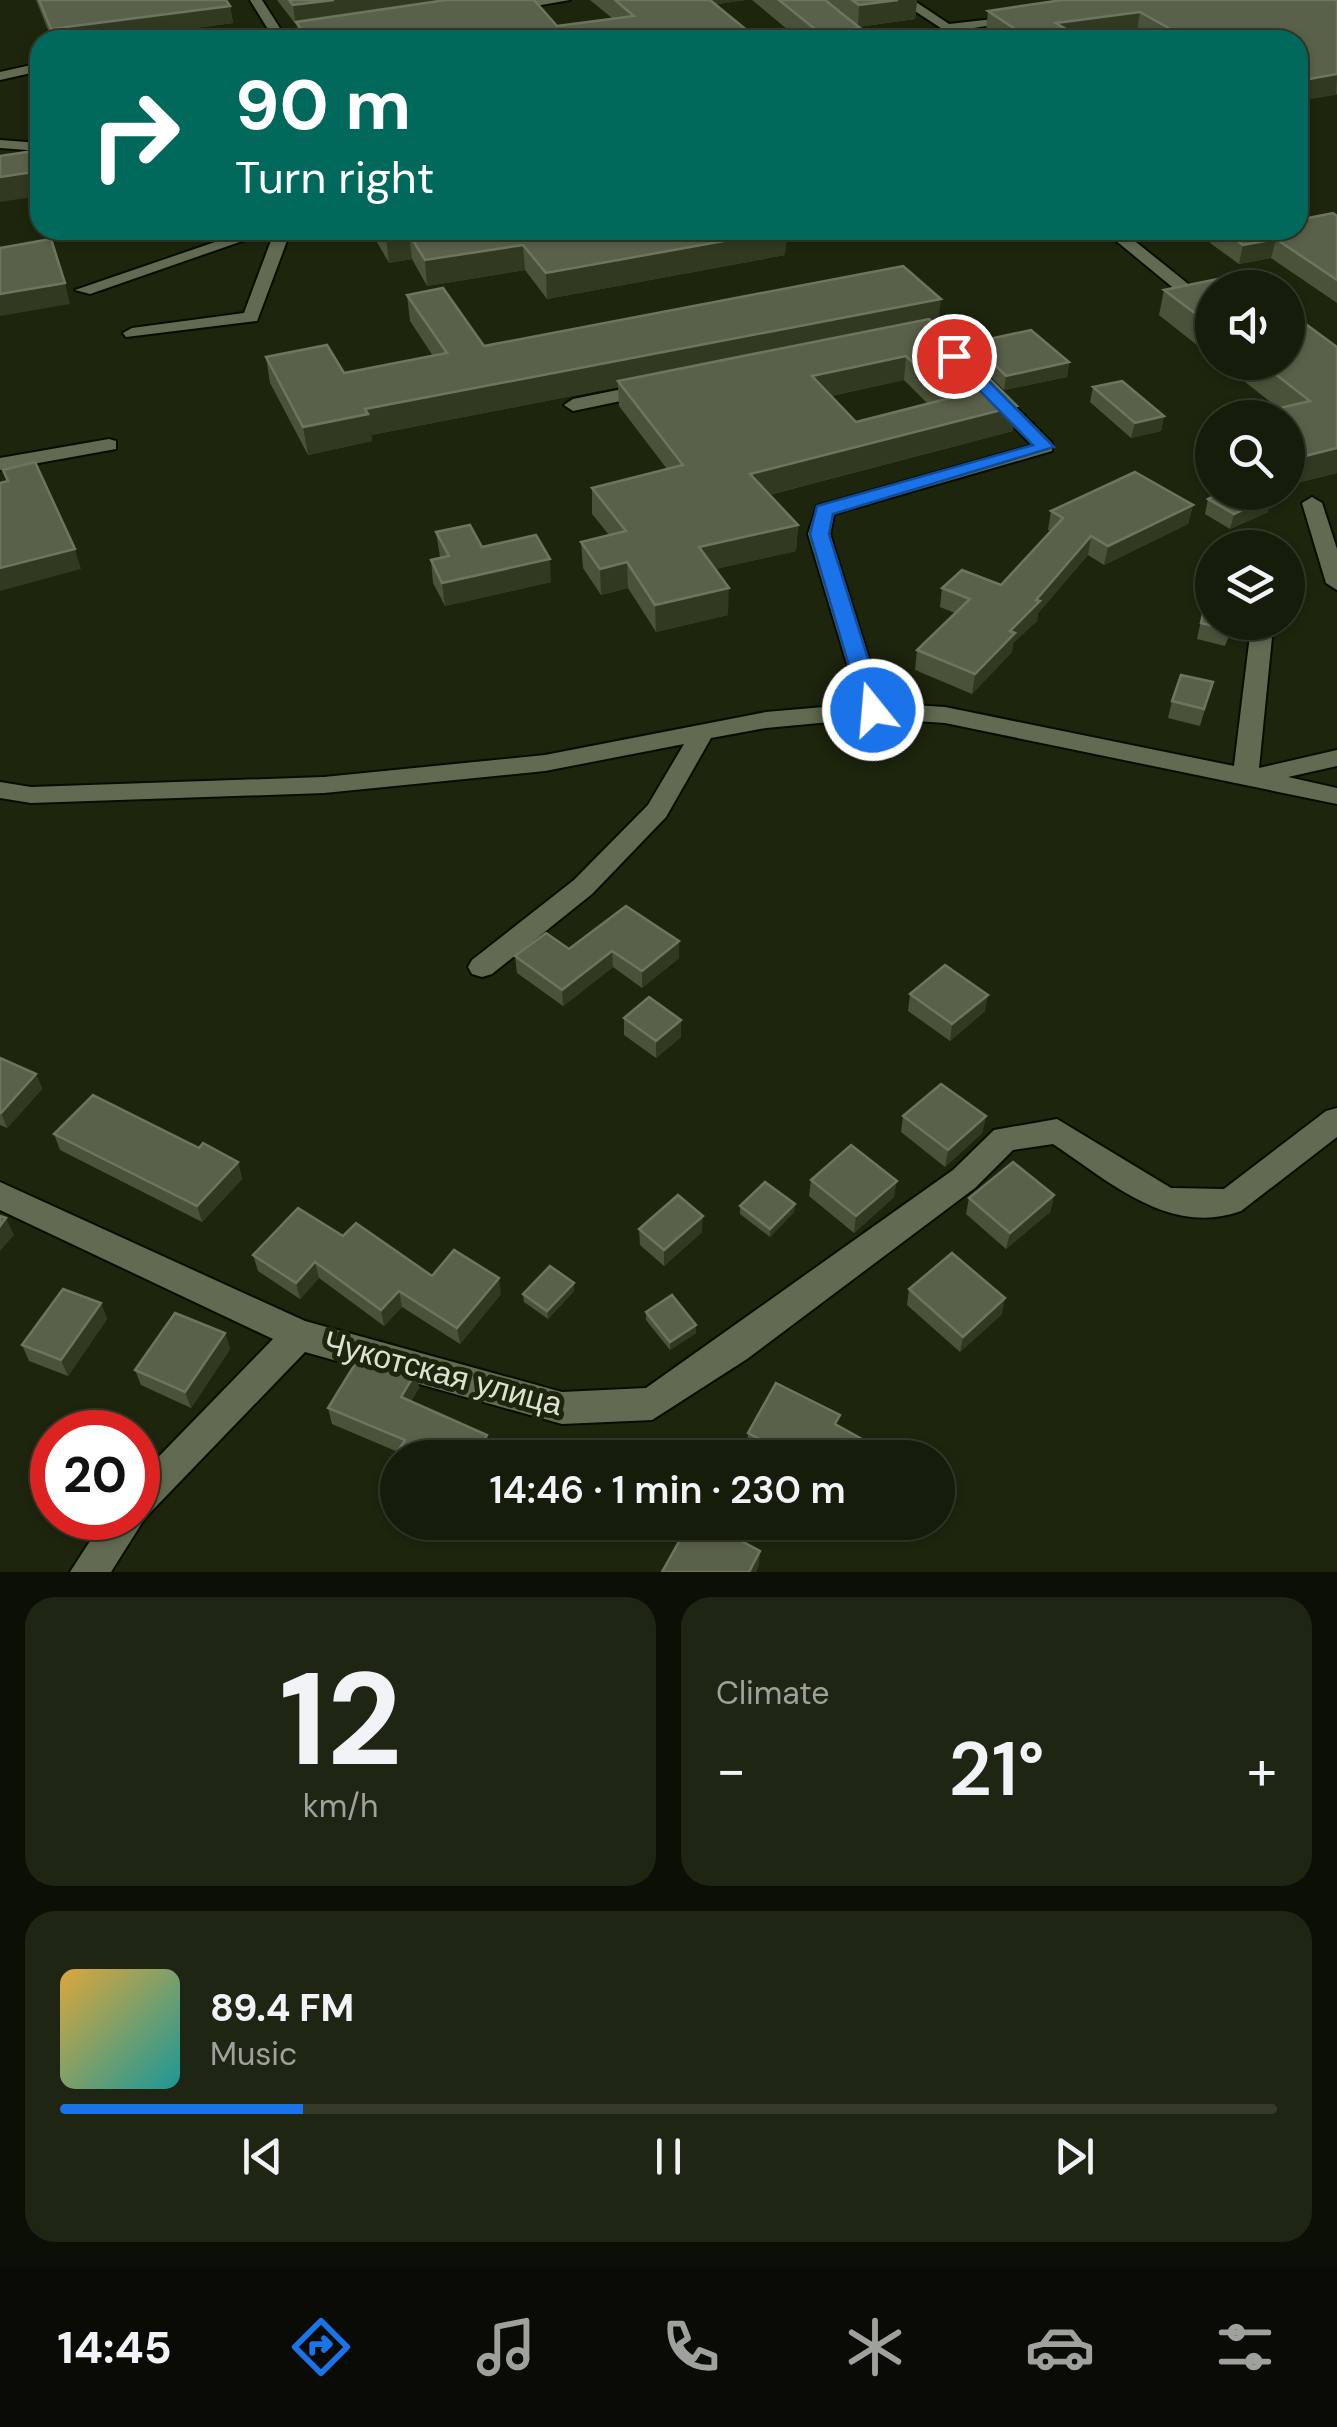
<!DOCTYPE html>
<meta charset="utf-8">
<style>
body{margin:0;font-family:"DM Sans",sans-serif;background:#1f2513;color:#f1f3f6;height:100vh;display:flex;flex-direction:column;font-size:38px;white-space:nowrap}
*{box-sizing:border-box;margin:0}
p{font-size:32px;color:#9ea19c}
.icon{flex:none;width:55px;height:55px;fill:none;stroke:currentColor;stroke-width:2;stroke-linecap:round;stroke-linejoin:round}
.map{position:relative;height:1572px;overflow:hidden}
.side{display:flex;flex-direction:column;gap:25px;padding:25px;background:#0c0f06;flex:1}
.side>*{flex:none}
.guide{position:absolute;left:30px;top:30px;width:1278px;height:210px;border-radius:30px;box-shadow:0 2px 8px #0004,0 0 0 2px #353a2b;background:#00695c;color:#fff;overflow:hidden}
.fabs{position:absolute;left:1195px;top:270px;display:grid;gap:20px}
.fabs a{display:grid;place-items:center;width:110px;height:110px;border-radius:50%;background:#161c0a;box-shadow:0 2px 8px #0004,0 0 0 2px #353a2b;font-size:50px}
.speed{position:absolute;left:30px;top:1410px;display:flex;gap:20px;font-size:50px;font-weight:700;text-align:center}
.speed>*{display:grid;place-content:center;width:130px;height:130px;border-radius:50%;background:#161c0a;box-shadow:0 2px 8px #0004,0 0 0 2px #353a2b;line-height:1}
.speed .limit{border:15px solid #d22;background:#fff;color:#111}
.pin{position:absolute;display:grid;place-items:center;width:85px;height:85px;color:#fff;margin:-42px;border:5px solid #fff;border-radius:50%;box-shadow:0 2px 10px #0007}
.me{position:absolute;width:110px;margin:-55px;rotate:343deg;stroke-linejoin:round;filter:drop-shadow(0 0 8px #0008)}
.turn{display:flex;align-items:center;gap:35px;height:210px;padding:0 40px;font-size:45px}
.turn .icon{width:130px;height:130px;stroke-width:2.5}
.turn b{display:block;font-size:70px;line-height:85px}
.big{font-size:75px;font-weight:600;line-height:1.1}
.side .card{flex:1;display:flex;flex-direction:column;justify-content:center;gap:15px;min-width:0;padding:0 35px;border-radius:30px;background:#1f2513}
.side .dial{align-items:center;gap:0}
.dial b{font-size:130px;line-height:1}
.song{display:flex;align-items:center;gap:30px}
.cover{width:120px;height:120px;border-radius:15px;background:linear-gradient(135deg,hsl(40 70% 55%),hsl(180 70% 35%))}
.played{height:10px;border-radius:5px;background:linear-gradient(90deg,#1a73e8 20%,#353a2b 20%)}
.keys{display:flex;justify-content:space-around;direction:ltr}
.heat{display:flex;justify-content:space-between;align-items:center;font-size:55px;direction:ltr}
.side .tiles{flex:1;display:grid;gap:25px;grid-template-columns:1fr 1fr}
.card:last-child{grid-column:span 2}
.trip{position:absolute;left:380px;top:1440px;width:575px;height:100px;border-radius:50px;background:#161c0a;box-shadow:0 2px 8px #0004,0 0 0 2px #353a2b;font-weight:600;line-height:100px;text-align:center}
.dock{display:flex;height:160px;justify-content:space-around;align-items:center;background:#090b04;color:#9ea19c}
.dock .icon{width:70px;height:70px}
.dock .active{color:#1a73e8}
.dock b{font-size:45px;color:#f1f3f6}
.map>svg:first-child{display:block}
</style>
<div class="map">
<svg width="1337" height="1572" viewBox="0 0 1337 1572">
<rect width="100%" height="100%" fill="#1d250d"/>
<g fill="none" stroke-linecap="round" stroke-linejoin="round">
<!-- minor casing -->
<g stroke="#080d00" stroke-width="4">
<g id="minor">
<polygon points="250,0 262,0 283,33 328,27 335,31 286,40 247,40 271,34"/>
<polygon points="533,0 570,0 507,11 501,7"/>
<polygon points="804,0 818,0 868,40 853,40"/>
<polygon points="898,0 913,0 949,24 1020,16 1026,20 947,32"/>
<polygon points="40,63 40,71 0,80 0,72"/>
<polygon points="0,140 40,143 40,151 0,148"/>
<polygon points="250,230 274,230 90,294 75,290"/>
<polygon points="275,230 291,230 257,321 126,337 123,333 132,328 244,313"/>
<polygon points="1103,230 1121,230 1192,287 1177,291"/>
<polygon points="652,383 659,385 659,393 573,411 564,405 573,399"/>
<polygon points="991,387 998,389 1052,443 1052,451 834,514 830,534 883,703 945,707 1234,766 1251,627 1254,622 1270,622 1273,627 1259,768 1337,750 1337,766 1288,777 1337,788 1337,804 945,723 873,718 766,728 711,738 666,817 592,894 492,974 482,977 472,974 468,967 472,960 574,880 648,805 684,744 545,771 324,793 31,803 0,798 0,782 31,787 324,777 545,755 766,712 859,704 808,534 817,506 1032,445 984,397 982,393"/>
<polygon points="109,439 116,441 116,449 0,470 0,458"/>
<polygon points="1312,497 1322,503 1337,549 1337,590 1326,583 1302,503"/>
<path d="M1337,1108V1137L1241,1211C1169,1237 1109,1181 1053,1144L1013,1150L975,1188L747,1359L652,1420L562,1424L305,1352L145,1518L111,1572H70L105,1518H138V1478L273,1339L0,1210V1182L305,1321L562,1392L646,1388L953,1170L994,1130L1057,1119L1171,1188L1224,1189L1326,1111Z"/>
</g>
</g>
<!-- minor -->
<use href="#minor" fill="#626b51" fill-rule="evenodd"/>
<!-- rail casing -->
<g stroke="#b8bdad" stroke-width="6">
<polyline id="rail" points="1105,40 1168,31"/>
</g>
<!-- rail -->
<use href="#rail" stroke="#1d250d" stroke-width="4" stroke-dasharray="12" stroke-linecap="butt"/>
</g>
<!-- wall -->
<g fill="#4a5239" fill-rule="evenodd">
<polygon points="36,0 226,0 230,6 233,23 106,40 52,40"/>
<polygon points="277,0 534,0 557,26 612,18 590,0 746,0 716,4 748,40 265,40 298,38 297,26"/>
<polygon points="752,0 917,0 915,19 858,27 860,28 859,40 800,40"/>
<polygon points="1337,0 1337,95 1298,40 1151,40 1137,31 1078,40 999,40 986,31 988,11"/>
<polygon points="1337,216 1337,303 1271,258 1239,264 1210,243 1213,230 1298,230"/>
<polygon points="370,230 786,230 785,255 547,299 525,270 427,286 412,259 389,263"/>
<polygon points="1212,288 1212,357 1159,315 1164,290"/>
<path d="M407,295L484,346L938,325L936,326L1013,431L769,495L798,525L796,551L715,569L728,615L656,632L628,588L601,595L583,568L581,542L609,535L592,514V488L667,469L619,406L618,387L371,435L372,441L308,455L270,383L266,357L344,373L433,356L410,321ZM904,380L928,404L856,422L831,396Z"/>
<polygon points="954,324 975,342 1069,362 1067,377 1004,390 953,339"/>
<polygon points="1337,347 1337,473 1288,485 1288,418 1278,408 1220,362 1288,362"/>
<polygon points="1093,387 1164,416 1161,431 1131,438 1090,402"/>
<polygon points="1208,499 1268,512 1230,529 1205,514"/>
<polygon points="1193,505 1188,524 1104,565 1088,555 1038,613 1037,621 1013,643 1012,652 972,694 915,670 917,650 955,613 940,607 942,588 1001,585 1050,531 1048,530 1051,511"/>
<polygon points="436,532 482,547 551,582 445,606 433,583 431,560 440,557"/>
<polygon points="1212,570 1234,622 1225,646 1197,639"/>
<polygon points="1208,699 1200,726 1168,718 1172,701"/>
<polygon points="626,906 679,958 642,988 613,967 563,1006 517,973 515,956 569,949"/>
<polygon points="910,994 985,1011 950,1041 908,1011"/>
<polygon points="624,1018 681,1020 681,1037 656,1058 624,1035"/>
<polygon points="0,1058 36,1074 42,1089 7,1128 0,1125"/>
<polygon points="903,1116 986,1116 982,1133 945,1167 901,1132"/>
<polygon points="54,1134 199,1148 238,1162 242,1179 202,1222 60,1150"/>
<polygon points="811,1180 894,1197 854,1233 809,1196"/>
<polygon points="1054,1195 1050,1212 1006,1249 966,1214 969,1198"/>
<polygon points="795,1204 794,1212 770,1237 740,1214 740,1206"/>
<polygon points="639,1229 702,1232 664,1266 640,1245"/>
<polygon points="343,1236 432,1276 501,1294 460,1344 402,1307 384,1326 319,1278 300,1299 258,1271 253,1255"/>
<polygon points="909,1289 1002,1314 960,1352 907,1305"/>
<polygon points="574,1291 548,1319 524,1302 523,1294"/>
<polygon points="101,1303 107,1319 68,1376 29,1361 22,1345"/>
<polygon points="646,1312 696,1325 696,1333 670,1350 646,1320"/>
<polygon points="225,1333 230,1349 191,1408 141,1385 135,1370"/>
<polygon points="416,1372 419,1388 411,1401 489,1450 398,1458 398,1477 396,1476 392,1461 398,1452 332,1424 328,1408"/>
<polygon points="838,1426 896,1458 764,1458 747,1449 748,1433"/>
<polygon points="869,1522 905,1522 897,1539"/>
</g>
<!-- shaded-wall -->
<g fill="#313921">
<polygon points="334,0 505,0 296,22 296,27 293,5"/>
<polygon points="694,0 746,0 693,8"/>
<polygon points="898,0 917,0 915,19 858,27 859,5"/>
<polygon points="230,6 233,23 106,40 53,40 51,29"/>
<polygon points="1140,12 1137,31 1078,40 1052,40 1056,23"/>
<polygon points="860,28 859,40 820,40 821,34"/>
<polygon points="749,32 748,40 737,40 737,33"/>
<polygon points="365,36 365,40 337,40"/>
<polygon points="1337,74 1336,95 1298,101 1298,81"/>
<polygon points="40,171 40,196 0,202 0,177"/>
<polygon points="786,230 785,255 547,299 546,273"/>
<polygon points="409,234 412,259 389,263 386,237"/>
<polygon points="1276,239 1271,258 1239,264 1243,245"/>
<polygon points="523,245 525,270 427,286 425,260"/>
<polygon points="65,283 70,304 0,316 0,294"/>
<polygon points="941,299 938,325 623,386 618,381 618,387 371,435 372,441 308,455 303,427 365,409"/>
<polygon points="906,356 904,380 811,400 812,376"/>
<polygon points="1069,362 1067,377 1004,390 1006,376"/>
<polygon points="1017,406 1013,431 749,500 750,474"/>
<polygon points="1164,416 1161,431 1131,438 1135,423"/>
<polygon points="1337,448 1337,473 1288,485 1288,478 1293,459"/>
<polygon points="1272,496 1268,512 1230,529 1234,514"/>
<polygon points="1193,505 1188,524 1104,565 1108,546"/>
<polygon points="798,525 796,551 699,573 699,547"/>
<polygon points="1091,536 1088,555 1038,613 1037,621 1013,643 1012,652 972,694 975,674 1010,631"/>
<polygon points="75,549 81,569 0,591 0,568"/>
<polygon points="550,559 551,582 445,606 442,583"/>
<polygon points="627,562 628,588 601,595 600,569"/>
<polygon points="729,588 728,615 656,632 655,605"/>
<polygon points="679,941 679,958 642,988 642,971"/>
<polygon points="612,951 613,967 563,1006 562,990"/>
<polygon points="988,995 985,1011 950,1041 952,1024"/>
<polygon points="681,1020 681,1037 656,1058 656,1041"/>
<polygon points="36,1074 42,1089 7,1128 1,1113"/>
<polygon points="986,1116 982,1133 945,1167 948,1150"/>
<polygon points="238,1162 242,1179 202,1222 197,1206"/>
<polygon points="897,1181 894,1197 854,1233 856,1216"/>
<polygon points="1054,1195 1050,1212 1006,1249 1010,1233"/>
<polygon points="795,1204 794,1212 770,1237 770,1229"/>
<polygon points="703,1216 702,1232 664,1266 664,1250"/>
<polygon points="6,1218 14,1235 0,1251 0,1226"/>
<polygon points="315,1262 319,1278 300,1299 296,1283"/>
<polygon points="499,1278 501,1294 460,1344 457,1328"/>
<polygon points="574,1283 574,1291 548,1319 547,1311"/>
<polygon points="399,1291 402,1307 384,1326 381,1310"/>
<polygon points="1005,1298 1002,1314 960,1352 963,1337"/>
<polygon points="101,1303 107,1319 68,1376 61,1360"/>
<polygon points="696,1325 696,1333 670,1350 670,1342"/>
<polygon points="225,1333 230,1349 191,1408 185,1392"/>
<polygon points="416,1372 419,1388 404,1413 401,1397"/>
<polygon points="487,1435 489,1450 485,1458 474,1458"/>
<polygon points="901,1522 905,1522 897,1539 900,1524"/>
<polygon points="760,1551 759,1566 756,1572 749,1572"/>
</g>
<!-- building -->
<g fill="#5a614a" stroke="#6e755f" stroke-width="2.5" fill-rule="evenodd">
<polygon points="39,0 226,0 230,6 51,29"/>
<polygon points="289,0 334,0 293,5"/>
<polygon points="446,0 534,0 557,26 634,16 615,0 710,0 749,32 737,33 745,40 368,40 365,36 337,40 309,40 296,22"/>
<polygon points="779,0 825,0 860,28 821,34"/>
<polygon points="852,0 898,0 859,5"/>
<polygon points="1062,0 1337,0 1337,74 1298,81 1298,40 1190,40 1140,12 1056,23 1077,36 1052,40 1004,40 1027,37 988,11"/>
<polygon points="297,35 300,40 265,39"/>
<polygon points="40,150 40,171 0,177 0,156"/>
<polygon points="1333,213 1337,216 1337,280 1276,239 1243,245 1223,230 1298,230 1298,220"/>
<polygon points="382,230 785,230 546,273 523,245 425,260 409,234 386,237"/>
<polygon points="51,239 65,283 0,294 0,248"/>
<polygon points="903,266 941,299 365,409 368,414 303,427 266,357 327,345 344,373 447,353 407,295 443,288 484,346"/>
<polygon points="1237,275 1254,288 1212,288 1212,326 1164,290"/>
<polygon points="1288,311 1337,347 1337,448 1293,459 1288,454 1288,418 1241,417 1310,401 1260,362 1288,362"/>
<path d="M929,319L1017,406L750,474L798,525L699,547L729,588L655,605L627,562L600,569L581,542L626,531L592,488L683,465L618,381ZM906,356L950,398L856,422L812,376Z"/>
<polygon points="954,324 975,342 1031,330 1069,362 1006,376"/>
<polygon points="1122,381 1164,416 1135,423 1093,387"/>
<polygon points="35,462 75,549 0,568 0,483 8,481 3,470"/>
<polygon points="1135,472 1193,505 1108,546 1091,536 1036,600 1040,601 1010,631 1015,633 975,674 917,650 970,599 942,588 962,570 1001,585 1063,518 1051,511"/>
<polygon points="1222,492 1265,492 1272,496 1234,514 1208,499"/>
<polygon points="470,525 482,547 536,535 550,559 442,583 431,560 449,556 436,532"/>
<polygon points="1212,570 1212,622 1232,622 1229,630 1201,623"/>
<polygon points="1181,675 1213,682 1204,709 1172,701"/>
<polygon points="626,906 679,941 642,971 612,951 562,990 515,956 546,933 569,949"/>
<polygon points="945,965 988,995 952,1024 910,994"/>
<polygon points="649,997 681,1020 656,1041 624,1018"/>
<polygon points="0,1058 36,1074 1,1113 0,1113"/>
<polygon points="941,1084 986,1116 948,1150 903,1116"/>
<polygon points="93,1095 199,1148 203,1143 238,1162 197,1206 54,1134"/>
<polygon points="851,1145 897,1181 856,1216 811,1180"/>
<polygon points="1013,1162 1054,1195 1010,1233 969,1198"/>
<polygon points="765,1182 795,1204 770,1229 740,1206"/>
<polygon points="678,1195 703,1216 664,1250 639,1229"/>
<polygon points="298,1208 343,1236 356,1223 432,1276 454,1250 499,1278 457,1328 399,1291 381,1310 315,1262 296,1283 253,1255"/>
<polygon points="0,1216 6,1218 0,1226"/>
<polygon points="952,1253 1005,1298 963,1337 909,1289"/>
<polygon points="550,1266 574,1283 547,1311 523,1294"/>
<polygon points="63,1289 101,1303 61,1360 22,1345"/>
<polygon points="672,1295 696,1325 670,1342 646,1312"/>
<polygon points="175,1313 225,1333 185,1392 135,1370"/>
<polygon points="360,1356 416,1372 401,1397 487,1435 474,1458 398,1458 398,1463 392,1461 405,1440 328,1408"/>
<polygon points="776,1383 840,1415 835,1424 896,1458 795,1458 748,1433"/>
<polygon points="690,1522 706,1522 760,1551 749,1572 662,1572"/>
</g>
<!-- route -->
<polygon fill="#1a73e8" stroke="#114b97" stroke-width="2.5" points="954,351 960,352 1054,447 833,514 829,534 884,710 873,717 862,710 810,534 817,506 1033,445 949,359 949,352"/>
<g text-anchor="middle" stroke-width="10" stroke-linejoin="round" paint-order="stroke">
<!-- near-street labels -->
<g font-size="32" fill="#dce1d2" stroke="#1d250d">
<text transform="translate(443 1373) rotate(15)" y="11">Чукотская улица</text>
</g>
</g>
</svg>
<div class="fabs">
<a><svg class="icon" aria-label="sound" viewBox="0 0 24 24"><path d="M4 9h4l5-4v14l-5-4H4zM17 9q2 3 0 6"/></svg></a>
<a><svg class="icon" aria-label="search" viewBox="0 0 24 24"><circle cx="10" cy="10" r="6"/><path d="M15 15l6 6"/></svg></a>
<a><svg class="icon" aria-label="layers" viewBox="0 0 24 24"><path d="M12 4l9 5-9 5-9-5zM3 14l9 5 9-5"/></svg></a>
</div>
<div class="speed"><div class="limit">20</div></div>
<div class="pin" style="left:954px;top:356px;background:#d93025"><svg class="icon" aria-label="arrive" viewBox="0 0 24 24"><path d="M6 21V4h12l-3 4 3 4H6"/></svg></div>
<svg class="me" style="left:873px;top:710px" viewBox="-20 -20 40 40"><circle r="17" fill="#1a73e8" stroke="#fff" stroke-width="3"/><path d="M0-11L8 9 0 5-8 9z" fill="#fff"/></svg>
<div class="trip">14:46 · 1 min · 230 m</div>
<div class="guide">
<div class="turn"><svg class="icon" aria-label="right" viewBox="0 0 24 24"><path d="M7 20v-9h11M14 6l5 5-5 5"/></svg><div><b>90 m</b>Turn right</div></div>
</div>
</div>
<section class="side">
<div class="tiles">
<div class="card dial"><b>12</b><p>km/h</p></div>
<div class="card"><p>Climate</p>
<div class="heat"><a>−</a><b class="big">21°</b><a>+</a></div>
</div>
<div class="card">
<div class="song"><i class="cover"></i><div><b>89.4 FM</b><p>Music</p></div></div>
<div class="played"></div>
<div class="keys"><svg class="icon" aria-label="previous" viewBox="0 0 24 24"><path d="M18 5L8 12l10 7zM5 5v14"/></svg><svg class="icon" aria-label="pause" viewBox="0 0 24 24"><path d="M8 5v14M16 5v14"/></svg><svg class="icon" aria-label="next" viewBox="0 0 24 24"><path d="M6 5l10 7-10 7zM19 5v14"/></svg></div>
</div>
</div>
</section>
<nav class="dock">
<b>14:45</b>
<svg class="icon active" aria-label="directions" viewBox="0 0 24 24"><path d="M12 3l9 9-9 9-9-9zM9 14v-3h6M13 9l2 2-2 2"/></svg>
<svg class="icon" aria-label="music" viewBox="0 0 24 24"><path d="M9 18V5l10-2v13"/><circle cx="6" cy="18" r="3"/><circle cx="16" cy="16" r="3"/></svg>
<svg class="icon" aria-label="phone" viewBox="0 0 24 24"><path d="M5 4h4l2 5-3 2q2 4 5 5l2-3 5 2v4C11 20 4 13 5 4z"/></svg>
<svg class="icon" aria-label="climate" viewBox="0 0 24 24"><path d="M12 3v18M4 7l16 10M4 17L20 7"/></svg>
<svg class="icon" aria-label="car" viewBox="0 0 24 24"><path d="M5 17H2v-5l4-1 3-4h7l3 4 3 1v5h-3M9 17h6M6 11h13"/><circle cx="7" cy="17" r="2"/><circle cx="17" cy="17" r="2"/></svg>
<svg class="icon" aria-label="filters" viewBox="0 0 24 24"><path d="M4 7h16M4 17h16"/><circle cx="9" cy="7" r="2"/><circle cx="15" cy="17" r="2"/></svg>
</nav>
